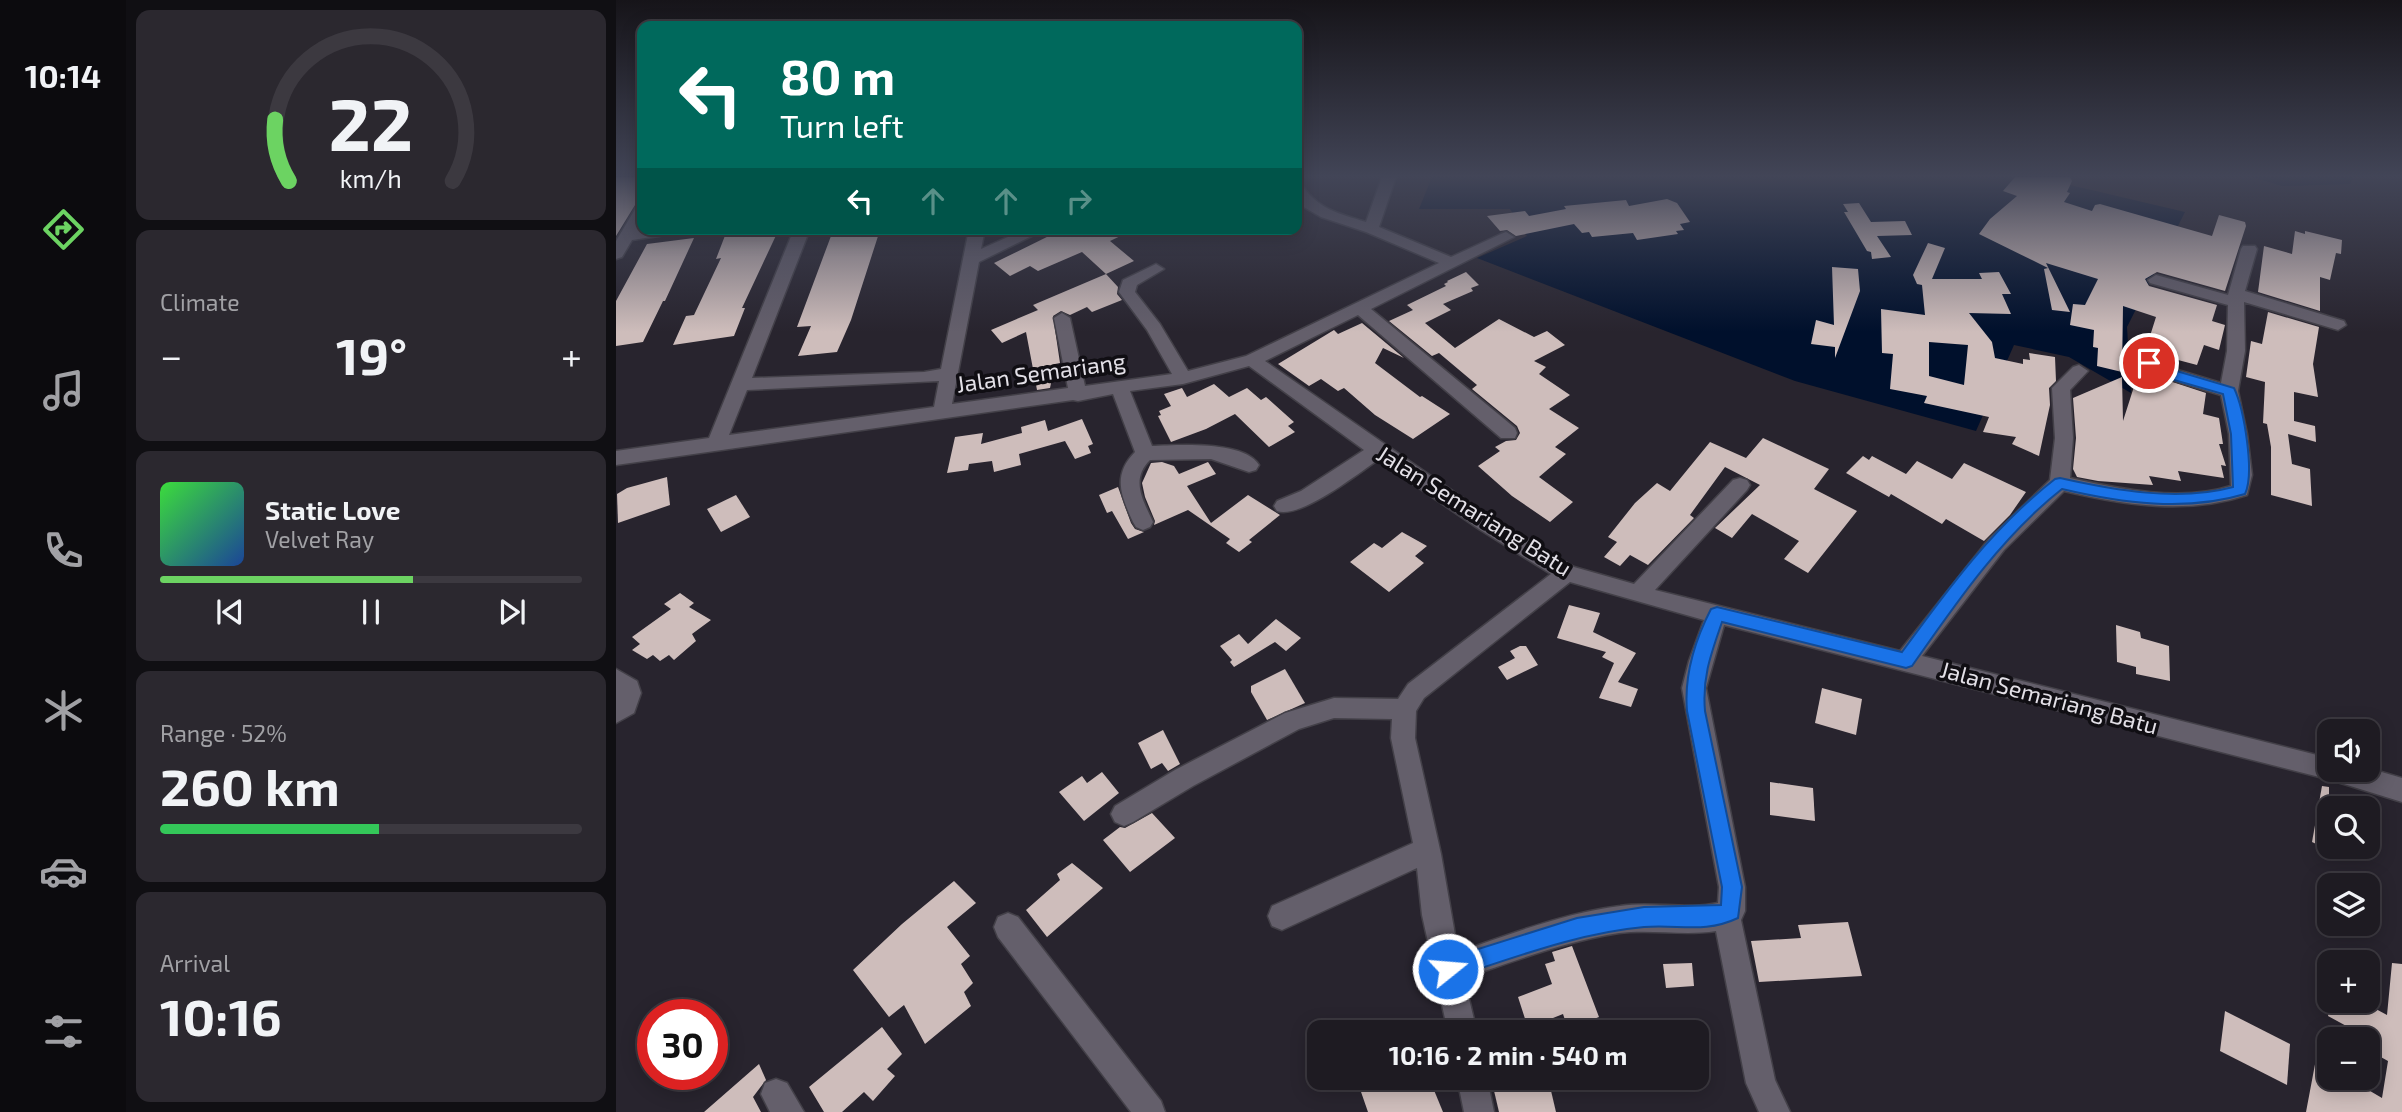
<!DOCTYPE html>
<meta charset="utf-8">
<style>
body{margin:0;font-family:"Exo 2",sans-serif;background:#2b282f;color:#f1f3f6;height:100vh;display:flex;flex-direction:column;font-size:26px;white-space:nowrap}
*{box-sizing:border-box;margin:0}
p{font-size:23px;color:#a1a1a5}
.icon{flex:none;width:38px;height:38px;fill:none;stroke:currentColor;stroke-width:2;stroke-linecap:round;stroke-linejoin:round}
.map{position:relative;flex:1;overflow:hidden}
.panel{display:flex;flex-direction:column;gap:10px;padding:10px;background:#100f13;width:490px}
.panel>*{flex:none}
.banner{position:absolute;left:21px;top:21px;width:665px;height:214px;border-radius:14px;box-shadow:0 4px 18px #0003,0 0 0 2px #3c3940;background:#00695c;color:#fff;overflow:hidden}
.fabs{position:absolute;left:1701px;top:719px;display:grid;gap:14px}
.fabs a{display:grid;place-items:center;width:63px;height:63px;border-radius:14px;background:#1e1b22;box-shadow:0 4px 18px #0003,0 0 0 2px #3c3940;font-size:35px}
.speed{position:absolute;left:21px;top:999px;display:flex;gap:14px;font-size:35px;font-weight:700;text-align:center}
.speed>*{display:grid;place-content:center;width:91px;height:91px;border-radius:50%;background:#1e1b22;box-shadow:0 4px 18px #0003,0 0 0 2px #3c3940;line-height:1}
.speed .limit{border:10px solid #d22;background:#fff;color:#111}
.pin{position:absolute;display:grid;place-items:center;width:60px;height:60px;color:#fff;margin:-30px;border:4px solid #fff;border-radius:50%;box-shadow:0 2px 7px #0007}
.me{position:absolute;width:77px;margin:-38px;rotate:73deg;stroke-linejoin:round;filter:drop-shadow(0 0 5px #0008)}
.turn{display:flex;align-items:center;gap:24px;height:147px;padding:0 28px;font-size:32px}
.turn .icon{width:91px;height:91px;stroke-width:2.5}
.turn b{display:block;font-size:49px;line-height:60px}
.lanes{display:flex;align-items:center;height:66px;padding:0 28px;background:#0003;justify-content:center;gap:35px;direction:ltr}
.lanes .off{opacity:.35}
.big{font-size:52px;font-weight:700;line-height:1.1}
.panel .card{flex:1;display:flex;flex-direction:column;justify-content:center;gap:10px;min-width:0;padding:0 24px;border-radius:14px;background:#2b282f}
.panel .dial{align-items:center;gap:0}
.dial svg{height:182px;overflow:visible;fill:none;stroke:#3c3940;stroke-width:7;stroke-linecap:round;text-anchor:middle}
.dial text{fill:#f1f3f6;stroke:none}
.song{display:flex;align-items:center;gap:21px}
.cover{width:84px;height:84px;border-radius:10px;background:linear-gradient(135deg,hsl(120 70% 55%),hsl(220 70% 35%))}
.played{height:7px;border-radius:4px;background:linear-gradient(90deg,#6cd362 60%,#3c3940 60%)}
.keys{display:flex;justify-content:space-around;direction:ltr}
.heat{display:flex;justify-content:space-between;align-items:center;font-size:38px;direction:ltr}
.charge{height:10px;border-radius:5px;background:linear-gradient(90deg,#34c759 52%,#3c3940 0)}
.trip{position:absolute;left:691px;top:1020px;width:402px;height:70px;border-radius:14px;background:#1e1b22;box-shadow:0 4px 18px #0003,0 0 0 2px #3c3940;font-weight:700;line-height:70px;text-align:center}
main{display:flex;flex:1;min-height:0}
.dock{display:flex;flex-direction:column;width:126px;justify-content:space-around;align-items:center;background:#0c0b0e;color:#a1a1a5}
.dock .icon{width:49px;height:49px}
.dock .on{color:#6cd362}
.dock b{font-size:32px;color:#f1f3f6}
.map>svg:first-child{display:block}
</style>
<main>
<nav class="dock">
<b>10:14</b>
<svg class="icon on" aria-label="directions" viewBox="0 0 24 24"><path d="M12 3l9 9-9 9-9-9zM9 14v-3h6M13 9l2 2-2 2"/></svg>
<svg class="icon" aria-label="music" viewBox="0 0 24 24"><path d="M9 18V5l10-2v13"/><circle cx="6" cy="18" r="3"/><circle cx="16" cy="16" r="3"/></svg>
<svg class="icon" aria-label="phone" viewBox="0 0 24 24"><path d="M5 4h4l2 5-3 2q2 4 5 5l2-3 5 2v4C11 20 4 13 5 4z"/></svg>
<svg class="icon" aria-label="climate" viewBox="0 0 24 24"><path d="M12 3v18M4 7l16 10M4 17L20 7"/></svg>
<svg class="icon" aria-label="car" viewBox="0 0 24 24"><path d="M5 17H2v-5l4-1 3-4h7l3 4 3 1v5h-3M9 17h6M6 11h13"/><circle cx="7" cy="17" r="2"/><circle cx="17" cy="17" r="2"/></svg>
<svg class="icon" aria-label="filters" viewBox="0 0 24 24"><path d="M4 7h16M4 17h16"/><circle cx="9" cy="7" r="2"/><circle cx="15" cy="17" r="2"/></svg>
</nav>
<section class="panel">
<div class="card dial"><svg viewBox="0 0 100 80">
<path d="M14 69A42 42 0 1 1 86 69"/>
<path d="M14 69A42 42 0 0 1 8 42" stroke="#6cd362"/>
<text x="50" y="56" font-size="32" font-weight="700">22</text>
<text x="50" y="72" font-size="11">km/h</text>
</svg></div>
<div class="card"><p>Climate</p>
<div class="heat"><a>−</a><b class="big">19°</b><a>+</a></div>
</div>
<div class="card">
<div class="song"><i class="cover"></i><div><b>Static Love</b><p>Velvet Ray</p></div></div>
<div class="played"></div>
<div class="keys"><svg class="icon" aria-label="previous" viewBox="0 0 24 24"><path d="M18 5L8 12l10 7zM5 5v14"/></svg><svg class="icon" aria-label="pause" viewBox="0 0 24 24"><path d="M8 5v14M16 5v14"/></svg><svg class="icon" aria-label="next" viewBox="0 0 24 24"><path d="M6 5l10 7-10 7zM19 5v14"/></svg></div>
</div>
<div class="card"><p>Range · 52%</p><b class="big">260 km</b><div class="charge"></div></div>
<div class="card"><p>Arrival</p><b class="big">10:16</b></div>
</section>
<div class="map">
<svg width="1786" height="1112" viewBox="0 0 1786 1112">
<rect width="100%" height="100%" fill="#28242e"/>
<!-- water -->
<g fill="#00102c">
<polygon points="816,177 1420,177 1569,212 1511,327 1515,393 1453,357 1398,345 1360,431 1179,381 861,258 911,236 894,209 803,209"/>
<polygon points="1636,177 1737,177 1734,184 1666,186"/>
</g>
<!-- building -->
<g fill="#cebdbb" fill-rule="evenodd">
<polygon points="0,177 26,177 26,198 19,205 0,236"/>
<polygon points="1399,177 1454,177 1456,181 1451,192 1454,193 1448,202 1476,211 1479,205 1484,204 1596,236 1603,215 1629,222 1630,226 1609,291 1541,272 1529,279 1533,286 1601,305 1596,321 1609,325 1603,350 1588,345 1581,365 1543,355 1548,341 1534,336 1540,317 1507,306 1506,372 1481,366 1482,348 1477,347 1478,330 1454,325 1457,304 1469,305 1482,279 1430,263 1454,312 1436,310 1428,269 1432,268 1363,234 1374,219 1401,196 1387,191"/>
<polygon points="1051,199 1061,203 1074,222 1064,224 1068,230 1060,231 1062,234 1021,240 1017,233 976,237 973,232 966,233 958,224 900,236 891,230 884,231 871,216 909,211 913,216 950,209 948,206 1010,200 1013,206"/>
<polygon points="1243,203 1255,222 1289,221 1296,235 1261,236 1275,257 1256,259 1255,252 1251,251 1228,212 1232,212 1227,204"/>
<polygon points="143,229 163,229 126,308 129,308 118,336 57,345 70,316 78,315 105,258 100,259 110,233"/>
<polygon points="447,229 519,229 494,241 518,261 490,274 466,252 422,271 414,266 394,276 378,263"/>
<polygon points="264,230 235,320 221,352 182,356 195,326 181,327 215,236"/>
<polygon points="1679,231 1689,234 1689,231 1726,240 1725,254 1720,253 1714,280 1704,277 1704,311 1642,292 1648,246 1676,254"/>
<polygon points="78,238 49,301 47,301 27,342 0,346 0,301 31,244"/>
<path d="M1312,243L1329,248L1316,279H1366L1363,273L1383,272L1395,294H1386L1395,314L1353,313L1376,342L1379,358L1407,364V359L1414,360L1413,353L1439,357L1440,381L1433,388L1434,405L1423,456L1396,444L1400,437L1367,432L1373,417L1308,403L1311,396L1274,389L1277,354L1266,353L1265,309L1309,315L1306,285L1301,284L1297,275ZM1313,342L1352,345L1348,385L1313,376Z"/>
<polygon points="1216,267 1242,269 1244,291 1219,358 1219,347 1195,344 1200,320 1218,325"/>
<polygon points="850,272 863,285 855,288 857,291 827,304 835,310 809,323 839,348 883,319 918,337 931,331 949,345 918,361 930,367 923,374 954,395 933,409 963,428 939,447 950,454 923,477 957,502 934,522 896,496 862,466 884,451 879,447 890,441 900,440 904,433 901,426 856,389 861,385 823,353 816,356 773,321 797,310 791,305 830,286 828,284 832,282 831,281"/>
<polygon points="490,274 502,287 501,294 506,300 476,312 471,307 454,315 445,311 437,316 444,363 439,364 434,388 421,390 410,332 386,343 375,330 422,310 417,305"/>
<polygon points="1652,312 1703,327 1697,364 1702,397 1678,392 1678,421 1699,426 1700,442 1672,434 1676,464 1694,469 1696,506 1655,495 1655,447 1651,424 1647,423 1649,382 1630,377 1635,341 1646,344"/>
<polygon points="746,323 788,358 767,348 759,363 804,397 806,396 834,414 797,439 759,415 728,388 722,391 705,379 693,386 662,364 718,330 722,334"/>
<polygon points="1523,371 1590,393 1587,414 1603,418 1607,444 1603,444 1610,466 1605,465 1608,478 1562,471 1565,481 1533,476 1537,485 1482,481 1461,477 1457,469 1460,438 1457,398 1506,377 1507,421"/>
<polygon points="598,384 613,397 631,388 645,400 650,397 678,422 672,426 679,432 653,447 619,414 590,429 555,442 542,416 545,415 543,411 555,406 548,394 566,388 571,397"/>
<polygon points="466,419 477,444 472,446 475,453 459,459 449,441 403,454 405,465 378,472 376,461 353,464 352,470 331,473 339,437 367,433 365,444 406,433 405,427 429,420 432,431"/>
<polygon points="1147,438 1213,469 1198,489 1241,511 1192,573 1168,559 1183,541 1136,514 1116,538 1099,528 1144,485 1109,467 1074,515 1078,518 1032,565 1014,555 1004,566 988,557 1001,542 992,537 1019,503 1041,483 1054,491 1094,442 1130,458"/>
<polygon points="1247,456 1253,460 1256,456 1290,474 1301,461 1336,479 1348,463 1410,492 1394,515 1368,541 1330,519 1326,524 1275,494 1273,497 1230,473"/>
<polygon points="546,462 558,466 563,474 592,462 600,474 571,486 595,523 632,495 664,515 633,540 636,542 623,552 610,543 614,539 572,510 538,525 539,521 529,497 526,483 535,463"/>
<polygon points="51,477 54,505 2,523 1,494 11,488"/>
<polygon points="502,487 515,523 519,529 528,532 512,539 496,511 491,513 483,495"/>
<polygon points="120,495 134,517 105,532 91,509"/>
<polygon points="786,532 811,546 799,556 808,563 773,592 734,562 758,543 766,548"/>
<polygon points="64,593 78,603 73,607 95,620 76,634 80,641 58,660 53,655 44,661 37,655 31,659 16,650 24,644 16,637 55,609 48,604"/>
<polygon points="953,605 984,613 977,632 1020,653 1002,682 1022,689 1015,707 983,698 998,663 986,657 990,652 941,638"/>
<polygon points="660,619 685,638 670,651 659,642 618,667 614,662 616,660 604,646 623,634 632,644"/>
<polygon points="1500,625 1524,632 1525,638 1553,646 1554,681 1520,674 1520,667 1501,662"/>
<polygon points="904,646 910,646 922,665 891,680 882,667 899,658 894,651"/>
<polygon points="669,669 689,703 651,720 635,692 635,686"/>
<polygon points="1206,688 1246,699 1240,735 1199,723"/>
<polygon points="547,730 564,764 552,771 546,763 535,769 522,743"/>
<polygon points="486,772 503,793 468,821 443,792 466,776 471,783"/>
<polygon points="1154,782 1197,788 1199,821 1154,815"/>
<polygon points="1706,786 1713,787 1713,850 1696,842"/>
<polygon points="536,813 559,838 514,872 487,840 504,827 509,828"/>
<polygon points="456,863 487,888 431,937 410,910 444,880 441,874"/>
<polygon points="338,881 360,903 331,927 354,956 345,964 357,983 348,992 355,1006 309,1044 288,1005 273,1017 237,970 286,924"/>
<polygon points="1232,922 1246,976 1143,982 1135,941 1185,938 1182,925"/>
<polygon points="956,946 983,1017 952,1029 947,1014 912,1028 902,997 936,984 929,964 939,961 936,952"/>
<polygon points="1076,963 1078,986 1050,988 1047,964"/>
<polygon points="1776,963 1786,964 1786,1112 1690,1112 1700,1059 1713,1067 1713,1078 1732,1078 1766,1098 1772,1061 1752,1050 1752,1040 1732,1040 1734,1028 1712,1016 1715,1001 1745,1001 1771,1015"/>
<polygon points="1609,1011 1674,1044 1671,1085 1604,1051"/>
<polygon points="266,1027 286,1054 271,1069 279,1076 257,1101 248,1092 226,1112 208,1112 193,1087"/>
<polygon points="143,1064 150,1080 137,1097 145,1112 88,1112"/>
<polygon points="765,1078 813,1078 827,1112 752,1112 744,1089"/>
<polygon points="875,1078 932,1078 940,1112 883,1112"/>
</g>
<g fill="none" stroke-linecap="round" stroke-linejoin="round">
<!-- minor casing -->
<g stroke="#434048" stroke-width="3">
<g id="minor">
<path d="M766,177H780L763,227L835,257L885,234L890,232L898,237L755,309L899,428L901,433L899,438H885L742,315L649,361L877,519L958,567L1018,584L1117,480L1124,478L1131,480L1134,485L1131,490L1039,590L1284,651L1373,539L1434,480L1439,438L1436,388L1457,367L1463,365L1472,371L1454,390L1457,438L1454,478C1504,489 1565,502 1615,486L1613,434L1605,395L1543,376L1508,353L1517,347L1555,368L1605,383L1611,351L1612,305L1534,283L1532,280L1540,275L1612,295L1625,249L1627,246H1639L1641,249L1629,291L1728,321L1730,325L1722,330L1628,302L1629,351L1622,391L1631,434L1636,475L1631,495C1571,515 1508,505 1448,491L1388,550L1306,656L1713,758V770L1752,768L1786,778V802L1715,780L1108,625L1090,688L1129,887V911L1125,920L1159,1080L1174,1112H1143L1130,1083L1100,931C1068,936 1035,929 1003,933C950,941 899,961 848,978L861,1032H832L806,915L801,868L666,930L656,926L652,916L656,906L797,843L775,738L776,719L718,718L683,729L577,786L517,822L508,826L499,822L495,814L499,806L559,770L669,713L718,698L782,699L792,684L935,574L863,529L762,460C741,474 685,519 661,511L658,506L661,501L685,491L748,450L633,366L567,384L514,391L536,446C561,445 628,440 643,465L640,470L633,472L595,459L534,460C514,480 527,500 537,522L534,527L527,530L520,527L517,522C505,496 496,475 519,452L497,394L462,401L457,400L0,465V451L93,438L178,229H194L136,378L308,372L325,369L353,229H369L365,249L410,229H430L363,262L336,404L452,388L438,318L446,313L454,318L469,386L556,374L531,330L503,292L507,280L540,264L548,269L521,285L519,292L544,324L572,371L630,356L823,263L750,232L705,217L686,206L681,199V184L686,185C703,210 722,213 750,222ZM323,381L318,407L113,435L131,390ZM954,582L1088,620L1073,661L1066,688L1103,887L1102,903C1070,910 1037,901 1004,906C948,913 895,934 842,952L825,854L799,738L800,711L808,698Z"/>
<polygon points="26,205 26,222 22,230 63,229 56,234 16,240 6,257 0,259 0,241 21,206"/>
<polygon points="0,669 21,681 25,693 18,713 0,723"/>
<polygon points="392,913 402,917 545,1101 549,1112 515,1112 382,937 378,927 382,917"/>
<polygon points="841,1078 871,1078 878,1112 848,1112"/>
<polygon points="160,1079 171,1083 188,1112 154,1112 145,1094 149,1083"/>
</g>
</g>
<!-- minor -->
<use href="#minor" fill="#645f6b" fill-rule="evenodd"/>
</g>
<!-- sky -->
<linearGradient id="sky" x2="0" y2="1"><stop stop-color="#161419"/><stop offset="0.53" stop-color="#424557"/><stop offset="1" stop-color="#424557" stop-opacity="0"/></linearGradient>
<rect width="1786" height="332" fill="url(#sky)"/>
<!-- route -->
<path fill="#1a73e8" stroke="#114b97" stroke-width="2" d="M1533,358L1554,369L1618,388C1628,409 1639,473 1629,494C1570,512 1505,503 1446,489C1385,537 1340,603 1296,666L1290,668L1106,622C1095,654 1086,677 1089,711L1126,887L1122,918C1088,934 1063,924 1028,927C961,933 895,959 832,979L824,976L821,969L824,961L961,918L1028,907L1105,905L1106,887L1071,711C1068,676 1079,640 1095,609L1101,607L1286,652C1331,590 1377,527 1439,479L1444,478C1498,490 1562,502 1617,487L1615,434L1607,394L1544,376L1528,366V360Z"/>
<g text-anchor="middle" stroke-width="7" stroke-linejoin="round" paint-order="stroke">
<!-- street labels -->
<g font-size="23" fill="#e3e0e7" stroke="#100e13">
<text transform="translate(425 373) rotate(-8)" y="8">Jalan Semariang</text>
<text transform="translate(858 511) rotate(32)" y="8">Jalan Semariang Batu</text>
<text transform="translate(1433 698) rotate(15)" y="8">Jalan Semariang Batu</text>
</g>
</g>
</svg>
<div class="fabs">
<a><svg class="icon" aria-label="sound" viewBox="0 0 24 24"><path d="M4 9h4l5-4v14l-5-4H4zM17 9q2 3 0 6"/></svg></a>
<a><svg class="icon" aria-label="search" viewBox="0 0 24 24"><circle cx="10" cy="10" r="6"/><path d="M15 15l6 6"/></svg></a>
<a><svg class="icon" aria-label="layers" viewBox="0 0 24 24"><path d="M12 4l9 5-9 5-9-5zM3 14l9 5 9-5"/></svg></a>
<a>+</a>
<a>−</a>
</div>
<div class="speed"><div class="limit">30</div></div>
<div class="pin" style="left:1533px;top:363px;background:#d93025"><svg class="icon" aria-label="arrive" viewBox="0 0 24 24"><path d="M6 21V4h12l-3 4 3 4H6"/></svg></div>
<svg class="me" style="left:832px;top:969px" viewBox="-20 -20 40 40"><circle r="17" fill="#1a73e8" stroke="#fff" stroke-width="3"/><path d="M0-11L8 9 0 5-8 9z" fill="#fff"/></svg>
<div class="trip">10:16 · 2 min · 540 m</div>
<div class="banner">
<div class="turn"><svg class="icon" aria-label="left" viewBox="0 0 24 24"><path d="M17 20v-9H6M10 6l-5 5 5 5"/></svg><div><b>80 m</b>Turn left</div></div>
<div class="lanes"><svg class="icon" aria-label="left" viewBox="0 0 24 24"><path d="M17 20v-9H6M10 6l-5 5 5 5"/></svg><svg class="icon off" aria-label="ahead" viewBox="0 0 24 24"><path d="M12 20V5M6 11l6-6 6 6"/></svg><svg class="icon off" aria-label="ahead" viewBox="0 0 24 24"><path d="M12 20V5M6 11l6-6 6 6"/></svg><svg class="icon off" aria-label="right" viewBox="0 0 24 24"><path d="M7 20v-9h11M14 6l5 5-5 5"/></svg></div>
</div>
</div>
</main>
